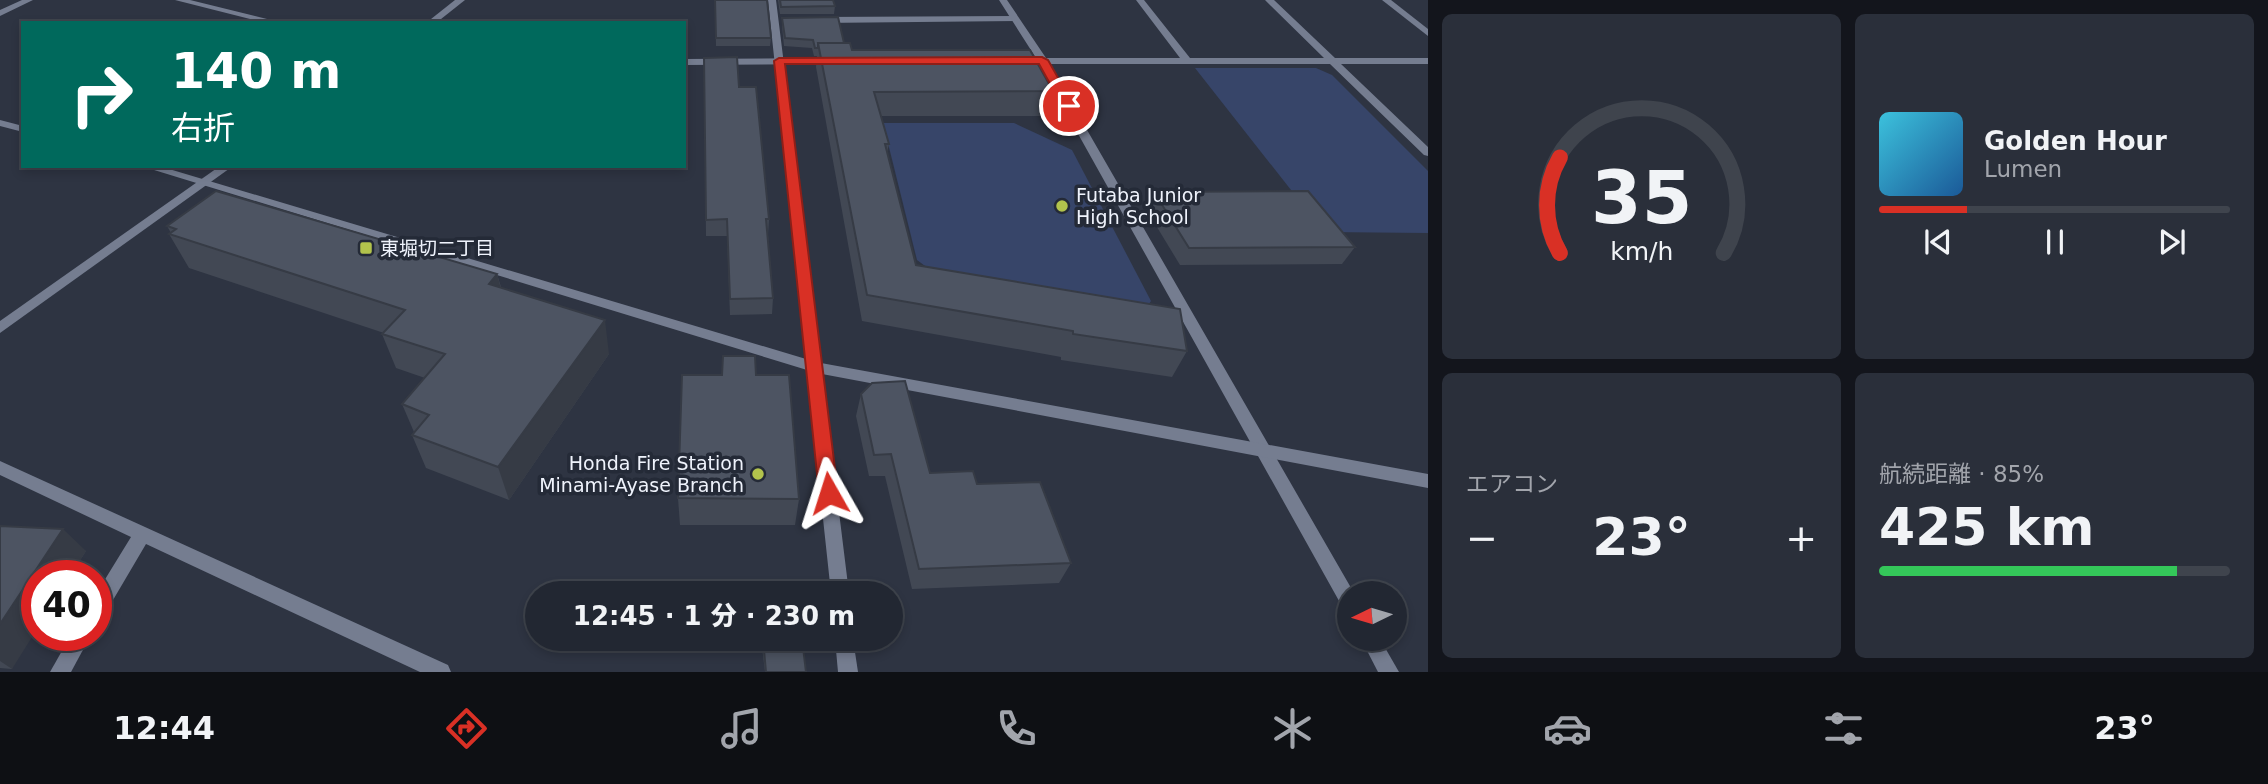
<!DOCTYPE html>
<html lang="ja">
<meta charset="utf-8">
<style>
body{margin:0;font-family:"DejaVu Sans","Noto Sans JP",sans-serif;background:#2a2f3a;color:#f1f3f6;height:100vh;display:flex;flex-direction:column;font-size:26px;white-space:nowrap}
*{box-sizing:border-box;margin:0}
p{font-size:23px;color:#a2a5ac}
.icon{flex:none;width:38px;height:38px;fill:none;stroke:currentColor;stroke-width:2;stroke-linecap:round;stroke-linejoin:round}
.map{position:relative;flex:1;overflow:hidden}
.side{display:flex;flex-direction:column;gap:14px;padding:14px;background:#13151c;width:840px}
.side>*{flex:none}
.hud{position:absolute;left:21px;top:21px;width:665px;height:147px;border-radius:0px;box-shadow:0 4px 10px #0003,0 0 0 2px #3f444d;background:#00695c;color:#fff;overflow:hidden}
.needle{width:46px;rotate:265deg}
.tools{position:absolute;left:1337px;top:581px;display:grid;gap:14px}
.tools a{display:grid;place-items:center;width:70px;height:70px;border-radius:50%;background:#222732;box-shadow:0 4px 10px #0003,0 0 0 2px #3f444d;font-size:35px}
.speed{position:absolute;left:21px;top:560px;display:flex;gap:14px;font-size:35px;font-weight:700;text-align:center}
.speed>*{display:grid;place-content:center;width:91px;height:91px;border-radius:50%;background:#222732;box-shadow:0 4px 10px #0003,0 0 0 2px #3f444d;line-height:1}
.speed .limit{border:10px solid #d22;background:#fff;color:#111}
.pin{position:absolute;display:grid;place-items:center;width:60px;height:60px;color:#fff;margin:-30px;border:4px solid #fff;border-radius:50%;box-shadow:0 2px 7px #0007}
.me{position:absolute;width:77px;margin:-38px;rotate:354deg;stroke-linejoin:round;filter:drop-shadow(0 0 5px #0008)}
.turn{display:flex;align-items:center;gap:24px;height:147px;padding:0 35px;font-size:32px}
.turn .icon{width:91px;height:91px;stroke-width:2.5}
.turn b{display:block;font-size:49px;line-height:60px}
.big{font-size:52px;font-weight:800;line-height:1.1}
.side .card{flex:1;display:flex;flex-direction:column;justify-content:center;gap:10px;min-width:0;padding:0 24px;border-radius:10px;background:#2a2f3a}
.side .dial{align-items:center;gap:0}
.dial svg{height:182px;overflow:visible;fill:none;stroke:#3f444d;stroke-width:7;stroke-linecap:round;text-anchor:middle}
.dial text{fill:#f1f3f6;stroke:none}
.song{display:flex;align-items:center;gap:21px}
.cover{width:84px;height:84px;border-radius:10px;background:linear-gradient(135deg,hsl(190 70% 55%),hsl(210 70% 35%))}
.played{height:7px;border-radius:4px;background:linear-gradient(90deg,#d93025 25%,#3f444d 25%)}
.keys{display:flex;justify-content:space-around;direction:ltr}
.heat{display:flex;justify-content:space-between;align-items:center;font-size:38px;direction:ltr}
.charge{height:10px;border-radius:5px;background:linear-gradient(90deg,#34c759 85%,#3f444d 0)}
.side .tiles{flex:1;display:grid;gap:14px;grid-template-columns:repeat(2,1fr)}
.trip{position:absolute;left:525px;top:581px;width:378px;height:70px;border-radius:35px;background:#222732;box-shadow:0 4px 10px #0003,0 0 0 2px #3f444d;font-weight:800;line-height:70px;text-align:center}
.dock{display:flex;height:112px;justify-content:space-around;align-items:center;background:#0e1014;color:#a2a5ac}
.dock .icon{width:49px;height:49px}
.dock .on{color:#d93025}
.dock b{font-size:32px;color:#f1f3f6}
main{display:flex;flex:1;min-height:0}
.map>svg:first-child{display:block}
</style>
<main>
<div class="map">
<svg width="1428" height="672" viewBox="0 0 1428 672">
<rect width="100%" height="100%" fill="#2e3442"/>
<!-- green -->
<g fill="#374569">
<polygon points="1195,68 1316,68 1332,75 1428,171 1428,233 1324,232"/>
<polygon points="883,123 1014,123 1072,150 1151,301 1139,319 959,291 917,260"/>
</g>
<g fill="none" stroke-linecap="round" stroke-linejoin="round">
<!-- service -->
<g fill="#757d90" fill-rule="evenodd">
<polygon points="22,0 33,0 0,16 0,10"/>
<polygon points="1382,0 1391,0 1428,29 1428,36"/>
<polygon points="1014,16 1018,19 1017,21 819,23 815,20 819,17"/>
</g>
<!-- minor -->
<g fill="#757d90" fill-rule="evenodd">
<polygon points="175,0 190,0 283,23 266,23"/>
<polygon points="455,0 465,0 436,23 426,23"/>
<polygon points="999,0 1007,0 1046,58 1180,58 1136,0 1144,0 1190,58 1324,58 1265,0 1274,0 1335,58 1428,58 1428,64 1341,64 1428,147 1428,156 1424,155 1330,64 1049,64 1354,593 1349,593 1349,610 1343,608 1039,64 1018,64 1013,61 1018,58 1036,58"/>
<polygon points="684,59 833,58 838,61 833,64 684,65"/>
<polygon points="220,166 233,166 0,333 0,321"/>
<polygon points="0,461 448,665 451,672 420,672 146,544 103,617 96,620 96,594 131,537 0,475"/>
<polygon points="71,635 91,635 71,672 50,672"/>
<polygon points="1361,639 1380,639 1399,672 1378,672"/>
</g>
<!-- tertiary -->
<g fill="#757d90" fill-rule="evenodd">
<polygon points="768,0 776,0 821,363 1428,474 1428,488 822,374 849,593 831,593 807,370 141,166 159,166 806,359"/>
<polygon points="0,120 23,126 23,132 0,126"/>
<polygon points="835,639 853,639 858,672 838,672"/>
</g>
</g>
<!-- wall -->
<g fill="#424854">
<polygon points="715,0 771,38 770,46 716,46"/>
<polygon points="778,0 833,0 835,6 834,14 780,14"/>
<polygon points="782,18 844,43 852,50 1053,91 1045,116 881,116 889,144 887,153 916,265 1187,351 1172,377 1061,360 1061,357 862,321 816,67 817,56 814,56 812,48 784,46 782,26"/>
<polygon points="704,58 739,87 769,219 768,235 773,298 772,314 730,315 727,236 706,236"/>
<polygon points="1154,192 1355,247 1342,264 1180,265 1146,209"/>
<polygon points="167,226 497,274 501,287 609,354 509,500 426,468 412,435 414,432 402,404 425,378 396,368 382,334 384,333 189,268 169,234 171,233"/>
<polygon points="756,375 799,499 795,525 680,525 678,498"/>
<polygon points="861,394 930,473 977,484 1071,563 1059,583 912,589 885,476 869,476 856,416"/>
<polygon points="0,526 86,551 70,576 37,576 12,669 0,668"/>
<polygon points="761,639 802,639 806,672 765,672"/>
</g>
<!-- shaded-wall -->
<g fill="#363b45">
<polygon points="497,274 506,308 489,284"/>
<polygon points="605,320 609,354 509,500 498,467"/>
<polygon points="63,529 86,551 70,576 37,576 37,629 12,669 0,661 0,624"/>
</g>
<!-- building -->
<g fill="#4d5462" stroke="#363b45" stroke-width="2">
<polygon points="715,0 767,0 771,38 716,38"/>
<polygon points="780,0 833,0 835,6 781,7"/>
<polygon points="838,17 844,43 818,43 818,48 815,48 813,40 785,38 782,18"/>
<polygon points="818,43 850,43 852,50 1030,50 1053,91 874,92 889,144 885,144 916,265 1180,309 1187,351 1073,334 1073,331 867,295"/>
<polygon points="737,57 739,87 756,87 769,219 766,219 773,298 730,299 727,219 706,220 704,58"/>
<polygon points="216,191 497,274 489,284 605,320 498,467 412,435 429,415 402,404 445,354 382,334 405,310 169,234 176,229 167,226"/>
<polygon points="1308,191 1355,247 1189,248 1154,192"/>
<polygon points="723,356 755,356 756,375 789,375 799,499 678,498 682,375 722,375"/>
<polygon points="905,381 930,473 973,471 977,484 1040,482 1071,563 919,569 891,454 874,455 861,394 872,383"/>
<polygon points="0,526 63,529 0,624"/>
<polygon points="763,639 802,639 806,672 766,672"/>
</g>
<!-- route -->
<polygon fill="#d93025" stroke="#8d1f18" stroke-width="2" points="1042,57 1048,60 1074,106 1073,109 1064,109 1039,64 785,64 838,493 835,498 829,501 822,498 819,493 774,61 779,58"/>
<!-- markers -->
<g fill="#b2c34c" stroke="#242a37" stroke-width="2.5">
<circle cx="1062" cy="206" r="7"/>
<rect x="359" y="241" width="14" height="14" rx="3.5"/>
<circle cx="758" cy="474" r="7"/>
</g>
<g text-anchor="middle" stroke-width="7" stroke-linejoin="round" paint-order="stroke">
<!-- poi labels -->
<g font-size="19" fill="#eff3fc" stroke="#242a37" text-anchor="start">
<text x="1076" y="202">Futaba Junior<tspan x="1076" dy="22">High School</tspan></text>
<text x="380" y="255">東堀切二丁目</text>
<text x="744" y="470" text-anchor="end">Honda Fire Station<tspan x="744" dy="22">Minami-Ayase Branch</tspan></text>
</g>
</g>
</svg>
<div class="tools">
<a><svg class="needle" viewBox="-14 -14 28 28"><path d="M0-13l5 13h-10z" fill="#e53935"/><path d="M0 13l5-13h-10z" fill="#a2a5ac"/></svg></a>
</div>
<div class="speed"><div class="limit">40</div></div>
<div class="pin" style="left:1069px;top:106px;background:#d93025"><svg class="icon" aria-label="arrive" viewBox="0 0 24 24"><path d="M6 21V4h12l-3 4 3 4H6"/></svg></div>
<svg class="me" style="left:829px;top:493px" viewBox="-20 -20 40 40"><path d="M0-17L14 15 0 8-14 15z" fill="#d93025" stroke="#fff" stroke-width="4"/></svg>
<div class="trip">12:45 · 1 分 · 230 m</div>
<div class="hud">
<div class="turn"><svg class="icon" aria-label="right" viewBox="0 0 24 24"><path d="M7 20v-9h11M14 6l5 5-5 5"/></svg><div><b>140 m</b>右折</div></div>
</div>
</div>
<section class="side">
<div class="tiles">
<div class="card dial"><svg viewBox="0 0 100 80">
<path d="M14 69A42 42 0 1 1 86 69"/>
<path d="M14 69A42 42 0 0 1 14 27" stroke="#d93025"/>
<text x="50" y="56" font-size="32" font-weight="700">35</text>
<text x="50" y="72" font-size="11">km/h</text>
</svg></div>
<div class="card">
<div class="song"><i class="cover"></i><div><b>Golden Hour</b><p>Lumen</p></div></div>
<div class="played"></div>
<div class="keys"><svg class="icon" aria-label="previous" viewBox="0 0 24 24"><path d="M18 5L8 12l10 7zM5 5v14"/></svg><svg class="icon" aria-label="pause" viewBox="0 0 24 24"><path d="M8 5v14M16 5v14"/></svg><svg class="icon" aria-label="next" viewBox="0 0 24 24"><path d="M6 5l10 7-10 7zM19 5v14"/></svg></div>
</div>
<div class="card"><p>エアコン</p>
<div class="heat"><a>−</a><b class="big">23°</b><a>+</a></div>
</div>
<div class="card"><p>航続距離 · 85%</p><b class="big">425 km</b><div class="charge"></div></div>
</div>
</section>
</main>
<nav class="dock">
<b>12:44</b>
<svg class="icon on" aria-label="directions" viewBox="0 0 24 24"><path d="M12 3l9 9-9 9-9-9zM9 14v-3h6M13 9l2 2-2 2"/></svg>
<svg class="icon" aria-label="music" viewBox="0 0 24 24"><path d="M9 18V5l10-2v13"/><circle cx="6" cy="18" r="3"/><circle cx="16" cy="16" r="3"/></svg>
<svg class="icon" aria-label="phone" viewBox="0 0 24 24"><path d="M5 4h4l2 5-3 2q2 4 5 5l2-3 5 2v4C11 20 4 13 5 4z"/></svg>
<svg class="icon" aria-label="climate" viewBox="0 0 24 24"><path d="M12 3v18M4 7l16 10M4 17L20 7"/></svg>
<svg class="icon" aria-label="car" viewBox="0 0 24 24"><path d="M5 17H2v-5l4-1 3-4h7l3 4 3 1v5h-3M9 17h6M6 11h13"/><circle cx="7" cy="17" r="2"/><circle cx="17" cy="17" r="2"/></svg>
<svg class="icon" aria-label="filters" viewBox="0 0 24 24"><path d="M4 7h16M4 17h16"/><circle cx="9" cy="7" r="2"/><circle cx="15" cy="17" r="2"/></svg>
<b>23°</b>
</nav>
